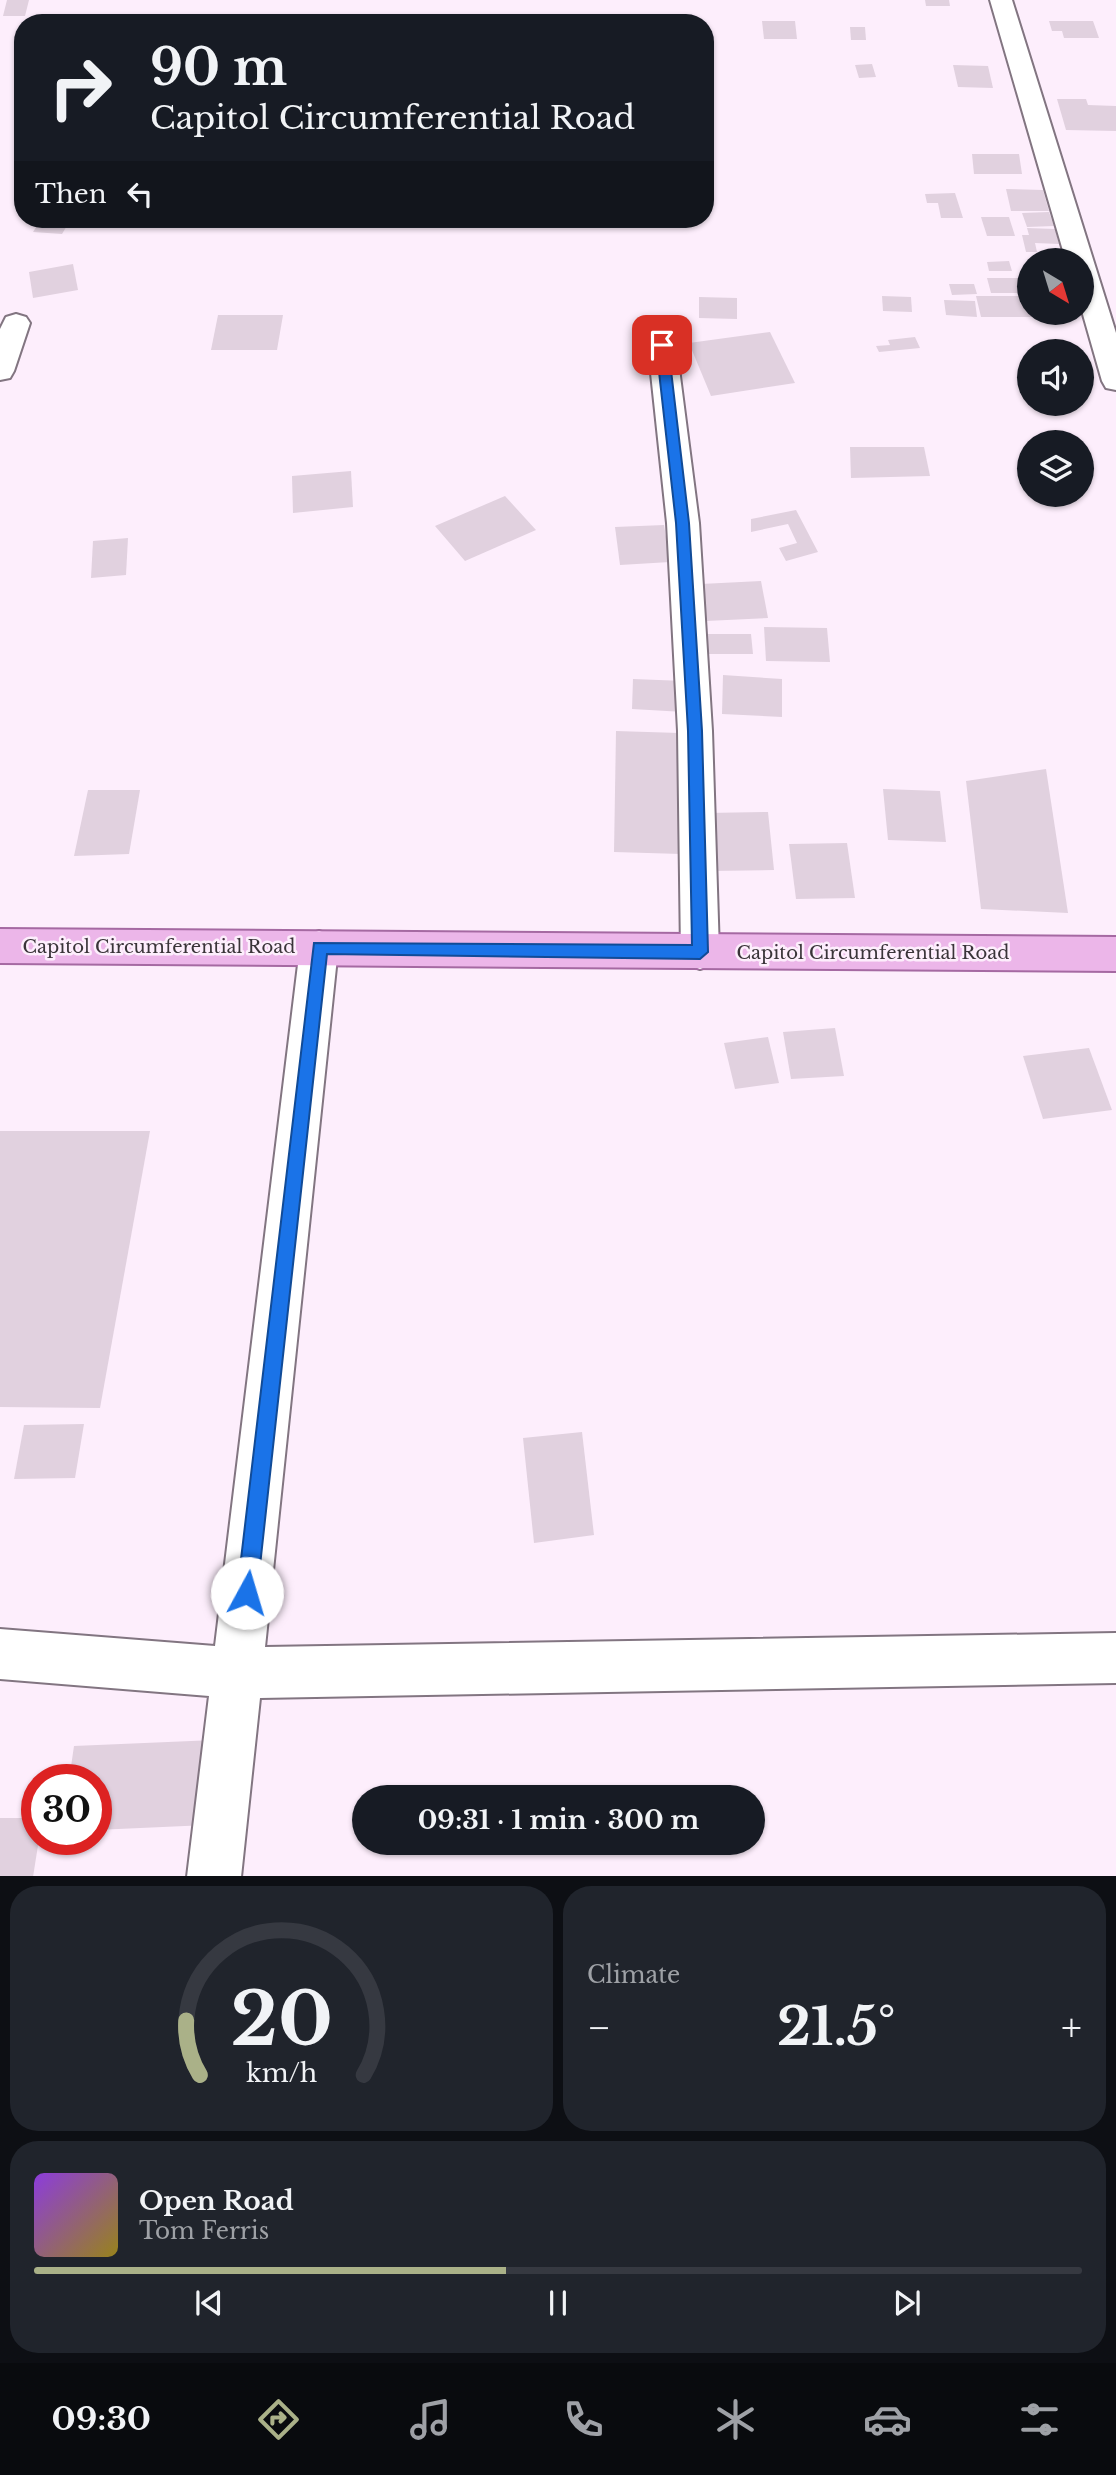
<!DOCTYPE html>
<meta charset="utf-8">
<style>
body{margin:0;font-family:"Libre Baskerville",serif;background:#20242c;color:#f1f3f6;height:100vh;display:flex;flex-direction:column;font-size:26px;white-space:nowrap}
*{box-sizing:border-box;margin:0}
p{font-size:23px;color:#9ea1a6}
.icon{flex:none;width:38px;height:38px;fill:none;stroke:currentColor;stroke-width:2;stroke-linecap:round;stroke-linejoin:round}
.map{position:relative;height:1876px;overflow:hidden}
.sheet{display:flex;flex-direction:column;gap:10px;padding:10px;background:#0d0f14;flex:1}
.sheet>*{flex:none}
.guide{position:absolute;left:14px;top:14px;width:700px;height:214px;border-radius:28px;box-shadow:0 2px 5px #0004;background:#171b24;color:#f1f3f6;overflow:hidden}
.needle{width:46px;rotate:142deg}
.buttons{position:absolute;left:1017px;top:248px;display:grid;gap:14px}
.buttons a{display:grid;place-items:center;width:77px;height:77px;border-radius:50%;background:#171b24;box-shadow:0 2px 5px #0004;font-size:35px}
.speed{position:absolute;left:21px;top:1764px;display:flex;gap:14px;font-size:35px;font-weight:700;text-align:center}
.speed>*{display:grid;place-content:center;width:91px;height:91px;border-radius:50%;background:#171b24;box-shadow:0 2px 5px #0004;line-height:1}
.speed .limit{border:10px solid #d22;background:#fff;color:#111}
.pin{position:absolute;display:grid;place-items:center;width:60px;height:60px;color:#fff;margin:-30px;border-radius:14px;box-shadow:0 4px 10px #0006}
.me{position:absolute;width:77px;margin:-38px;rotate:6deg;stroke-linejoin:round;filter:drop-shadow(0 0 5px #0008)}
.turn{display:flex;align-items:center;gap:24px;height:147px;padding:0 21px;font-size:32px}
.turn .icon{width:91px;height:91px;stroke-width:2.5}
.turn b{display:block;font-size:49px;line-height:60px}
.then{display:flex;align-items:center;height:66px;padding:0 21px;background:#0003;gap:14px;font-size:26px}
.big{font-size:52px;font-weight:700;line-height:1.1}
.sheet .card{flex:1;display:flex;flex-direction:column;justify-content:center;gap:10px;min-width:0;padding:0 24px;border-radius:28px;background:#20242c}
.sheet .dial{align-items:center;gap:0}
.dial svg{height:182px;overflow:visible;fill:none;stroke:#363941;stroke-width:7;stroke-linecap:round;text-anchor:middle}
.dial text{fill:#f1f3f6;stroke:none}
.song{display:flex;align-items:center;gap:21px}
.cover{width:84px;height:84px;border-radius:10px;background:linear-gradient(135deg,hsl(270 70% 55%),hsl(50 70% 35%))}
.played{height:7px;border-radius:4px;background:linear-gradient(90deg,#aab188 45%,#363941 45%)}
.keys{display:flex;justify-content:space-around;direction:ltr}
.heat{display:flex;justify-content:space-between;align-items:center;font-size:38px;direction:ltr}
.sheet .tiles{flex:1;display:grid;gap:10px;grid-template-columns:1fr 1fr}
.card:last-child{grid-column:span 2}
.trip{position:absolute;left:352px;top:1785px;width:413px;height:70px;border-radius:35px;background:#171b24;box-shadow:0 2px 5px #0004;font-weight:700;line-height:70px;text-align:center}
.menu{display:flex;height:112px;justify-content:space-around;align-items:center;background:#090b0e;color:#9ea1a6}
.menu .icon{width:49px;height:49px}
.menu .active{color:#aab188}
.menu b{font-size:32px;color:#f1f3f6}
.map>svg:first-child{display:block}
</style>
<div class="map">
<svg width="1116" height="1877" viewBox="0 0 1116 1877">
<rect width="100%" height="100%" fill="#fdeefc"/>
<!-- building -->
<g fill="#e1d1df">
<polygon points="7,0 29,0 25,16 3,16"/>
<polygon points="925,0 949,0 950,6 926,6"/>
<polygon points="762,21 795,21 797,39 764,39"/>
<polygon points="1049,21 1093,21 1099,38 1064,38 1062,31 1052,31"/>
<polygon points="850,27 865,27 866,40 851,40"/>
<polygon points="872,64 876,77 859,78 855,65"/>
<polygon points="953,65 988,66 993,88 958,87"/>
<polygon points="1057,99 1086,99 1088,105 1116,106 1116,131 1066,130"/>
<polygon points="972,154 1019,154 1022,174 974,174"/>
<polygon points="1006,189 1043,190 1049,211 1011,211"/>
<polygon points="955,193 963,218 941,218 938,203 927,203 925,194"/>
<polygon points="1049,212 1054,226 1027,227 1022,213"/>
<polygon points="981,217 1009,217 1015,236 987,236"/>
<polygon points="41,219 71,219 62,234 33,232"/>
<polygon points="1027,228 1055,229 1059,244 1035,243 1037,252 1026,252 1022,235 1029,235"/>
<polygon points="1009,261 1012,271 989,271 987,262"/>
<polygon points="73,264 78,290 33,298 29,272"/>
<polygon points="987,278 1022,278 1026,293 991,293"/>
<polygon points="949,284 974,284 977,294 952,295"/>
<polygon points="882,296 911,297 912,312 883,311"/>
<polygon points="976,296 1029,296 1029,313 1044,313 1045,317 981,317"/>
<polygon points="699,297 737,298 737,319 699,318"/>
<polygon points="944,300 975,301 977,317 946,315"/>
<polygon points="218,315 283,315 277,350 211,350"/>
<polygon points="770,332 795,383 711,396 689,343"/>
<polygon points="915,337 920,348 879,352 876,346 890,345 888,340"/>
<polygon points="850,447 924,447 930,476 851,478"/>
<polygon points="351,471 353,507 293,513 292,476"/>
<polygon points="505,496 536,530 465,561 435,526"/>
<polygon points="796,510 818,552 786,561 779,548 797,543 788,524 751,532 751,519"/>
<polygon points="664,525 670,562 620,565 615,527"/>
<polygon points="128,538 126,575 91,578 93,541"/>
<polygon points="761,581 768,618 706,621 701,584"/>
<polygon points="764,627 827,628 830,662 766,661"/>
<polygon points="706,634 751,634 753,654 707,654"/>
<polygon points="723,675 782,679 782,717 722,714"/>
<polygon points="633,679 684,681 684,712 632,709"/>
<polygon points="616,731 679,733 681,854 614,852"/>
<polygon points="1046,769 1068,913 981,909 966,781"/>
<polygon points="883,789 940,791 946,842 888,840"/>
<polygon points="88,790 140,790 129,854 74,856"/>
<polygon points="768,812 774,870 710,871 706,813"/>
<polygon points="847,843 855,898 796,899 789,844"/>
<polygon points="835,1028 844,1076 791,1079 783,1032"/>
<polygon points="768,1037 779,1083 735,1089 724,1043"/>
<polygon points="1089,1048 1112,1110 1043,1119 1023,1056"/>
<polygon points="0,1131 150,1131 100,1408 0,1407"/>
<polygon points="84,1424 75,1478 14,1479 24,1425"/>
<polygon points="582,1432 594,1535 534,1543 523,1438"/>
<polygon points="215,1740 207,1825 96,1830 96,1780 69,1780 74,1746"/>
<polygon points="0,1818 37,1818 39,1839 33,1877 0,1877"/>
</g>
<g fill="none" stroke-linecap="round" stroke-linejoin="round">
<!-- minor casing -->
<g stroke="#827581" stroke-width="4">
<g id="minor">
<polygon points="990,0 1012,0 1116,333 1116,390 1106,388 1102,381 1082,311 1082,261 1066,261"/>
<polygon points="16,314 26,317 30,323 14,371 10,378 0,380 0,329 6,317"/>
<polygon points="662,336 672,339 676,345 699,523 712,731 719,952 714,964 700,969 686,964 681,952 678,731 667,523 648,345 652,339"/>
<polygon points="319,931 333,936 338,948 265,1647 1116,1633 1116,1683 260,1698 241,1877 187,1877 209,1696 0,1679 0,1629 215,1646 300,948 305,936"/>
</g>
</g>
<!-- major casing -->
<g stroke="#a569a2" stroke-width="4">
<polygon id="major" points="0,929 1116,937 1116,971 0,963"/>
</g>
<!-- minor -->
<use href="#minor" fill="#fff" fill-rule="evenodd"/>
<!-- major -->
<use href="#major" fill="#ecb6e9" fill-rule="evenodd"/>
</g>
<!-- route -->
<polygon fill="#1a73e8" stroke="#114b97" stroke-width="2" points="662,342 668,345 689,523 702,731 708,952 700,959 327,954 257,1593 254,1600 247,1603 240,1600 237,1593 314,943 692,945 688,731 676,523 656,345"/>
<g text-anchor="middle" stroke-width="5" stroke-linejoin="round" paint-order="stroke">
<!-- street labels -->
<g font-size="18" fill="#3a3439" stroke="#fdeefc">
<text x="159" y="953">Capitol Circumferential Road</text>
<text x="873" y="959">Capitol Circumferential Road</text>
</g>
</g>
</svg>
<div class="buttons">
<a><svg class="needle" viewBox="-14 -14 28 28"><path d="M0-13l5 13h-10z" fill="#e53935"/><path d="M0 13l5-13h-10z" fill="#9ea1a6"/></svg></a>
<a><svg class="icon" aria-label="sound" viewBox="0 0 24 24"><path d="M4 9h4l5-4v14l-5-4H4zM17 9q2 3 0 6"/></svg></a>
<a><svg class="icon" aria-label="layers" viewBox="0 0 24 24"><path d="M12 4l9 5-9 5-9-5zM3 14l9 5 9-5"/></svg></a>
</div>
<div class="speed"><div class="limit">30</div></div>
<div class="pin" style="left:662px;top:345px;background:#d93025"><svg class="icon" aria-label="arrive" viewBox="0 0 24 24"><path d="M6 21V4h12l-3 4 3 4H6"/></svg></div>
<svg class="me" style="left:247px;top:1593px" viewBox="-20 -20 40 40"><circle r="19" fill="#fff"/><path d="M0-13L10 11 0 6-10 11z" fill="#1a73e8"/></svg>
<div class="trip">09:31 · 1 min · 300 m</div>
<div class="guide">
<div class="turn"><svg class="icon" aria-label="right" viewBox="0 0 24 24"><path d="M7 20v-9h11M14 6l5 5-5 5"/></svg><div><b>90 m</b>Capitol Circumferential Road</div></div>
<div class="then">Then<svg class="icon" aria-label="left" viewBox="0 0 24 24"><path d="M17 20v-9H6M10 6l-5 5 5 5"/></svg></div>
</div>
</div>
<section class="sheet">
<div class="tiles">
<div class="card dial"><svg viewBox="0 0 100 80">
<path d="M14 69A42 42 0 1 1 86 69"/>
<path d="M14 69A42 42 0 0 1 8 45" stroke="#aab188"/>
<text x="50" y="56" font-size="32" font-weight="700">20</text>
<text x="50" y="72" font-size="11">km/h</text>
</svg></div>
<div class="card"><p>Climate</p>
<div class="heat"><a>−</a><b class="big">21.5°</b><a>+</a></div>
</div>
<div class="card">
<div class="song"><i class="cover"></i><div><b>Open Road</b><p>Tom Ferris</p></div></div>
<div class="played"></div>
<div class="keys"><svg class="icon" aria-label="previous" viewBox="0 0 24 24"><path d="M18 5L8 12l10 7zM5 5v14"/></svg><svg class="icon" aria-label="pause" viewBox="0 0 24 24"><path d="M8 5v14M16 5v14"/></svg><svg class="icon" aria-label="next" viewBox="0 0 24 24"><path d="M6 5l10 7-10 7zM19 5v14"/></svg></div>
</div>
</div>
</section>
<nav class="menu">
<b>09:30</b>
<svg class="icon active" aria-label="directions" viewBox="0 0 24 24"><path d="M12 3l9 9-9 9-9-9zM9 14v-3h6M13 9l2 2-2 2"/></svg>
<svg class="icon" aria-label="music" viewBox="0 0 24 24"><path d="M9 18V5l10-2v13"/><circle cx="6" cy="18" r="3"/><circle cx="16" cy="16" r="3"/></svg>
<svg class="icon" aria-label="phone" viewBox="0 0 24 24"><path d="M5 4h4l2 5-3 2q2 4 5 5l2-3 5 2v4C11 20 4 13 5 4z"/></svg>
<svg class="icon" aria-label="climate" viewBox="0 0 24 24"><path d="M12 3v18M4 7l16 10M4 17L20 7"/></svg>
<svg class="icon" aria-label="car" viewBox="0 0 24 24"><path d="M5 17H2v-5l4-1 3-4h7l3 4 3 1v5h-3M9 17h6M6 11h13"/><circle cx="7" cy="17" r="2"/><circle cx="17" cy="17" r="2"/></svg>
<svg class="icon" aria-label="filters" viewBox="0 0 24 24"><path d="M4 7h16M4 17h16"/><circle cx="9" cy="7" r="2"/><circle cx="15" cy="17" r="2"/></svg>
</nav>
